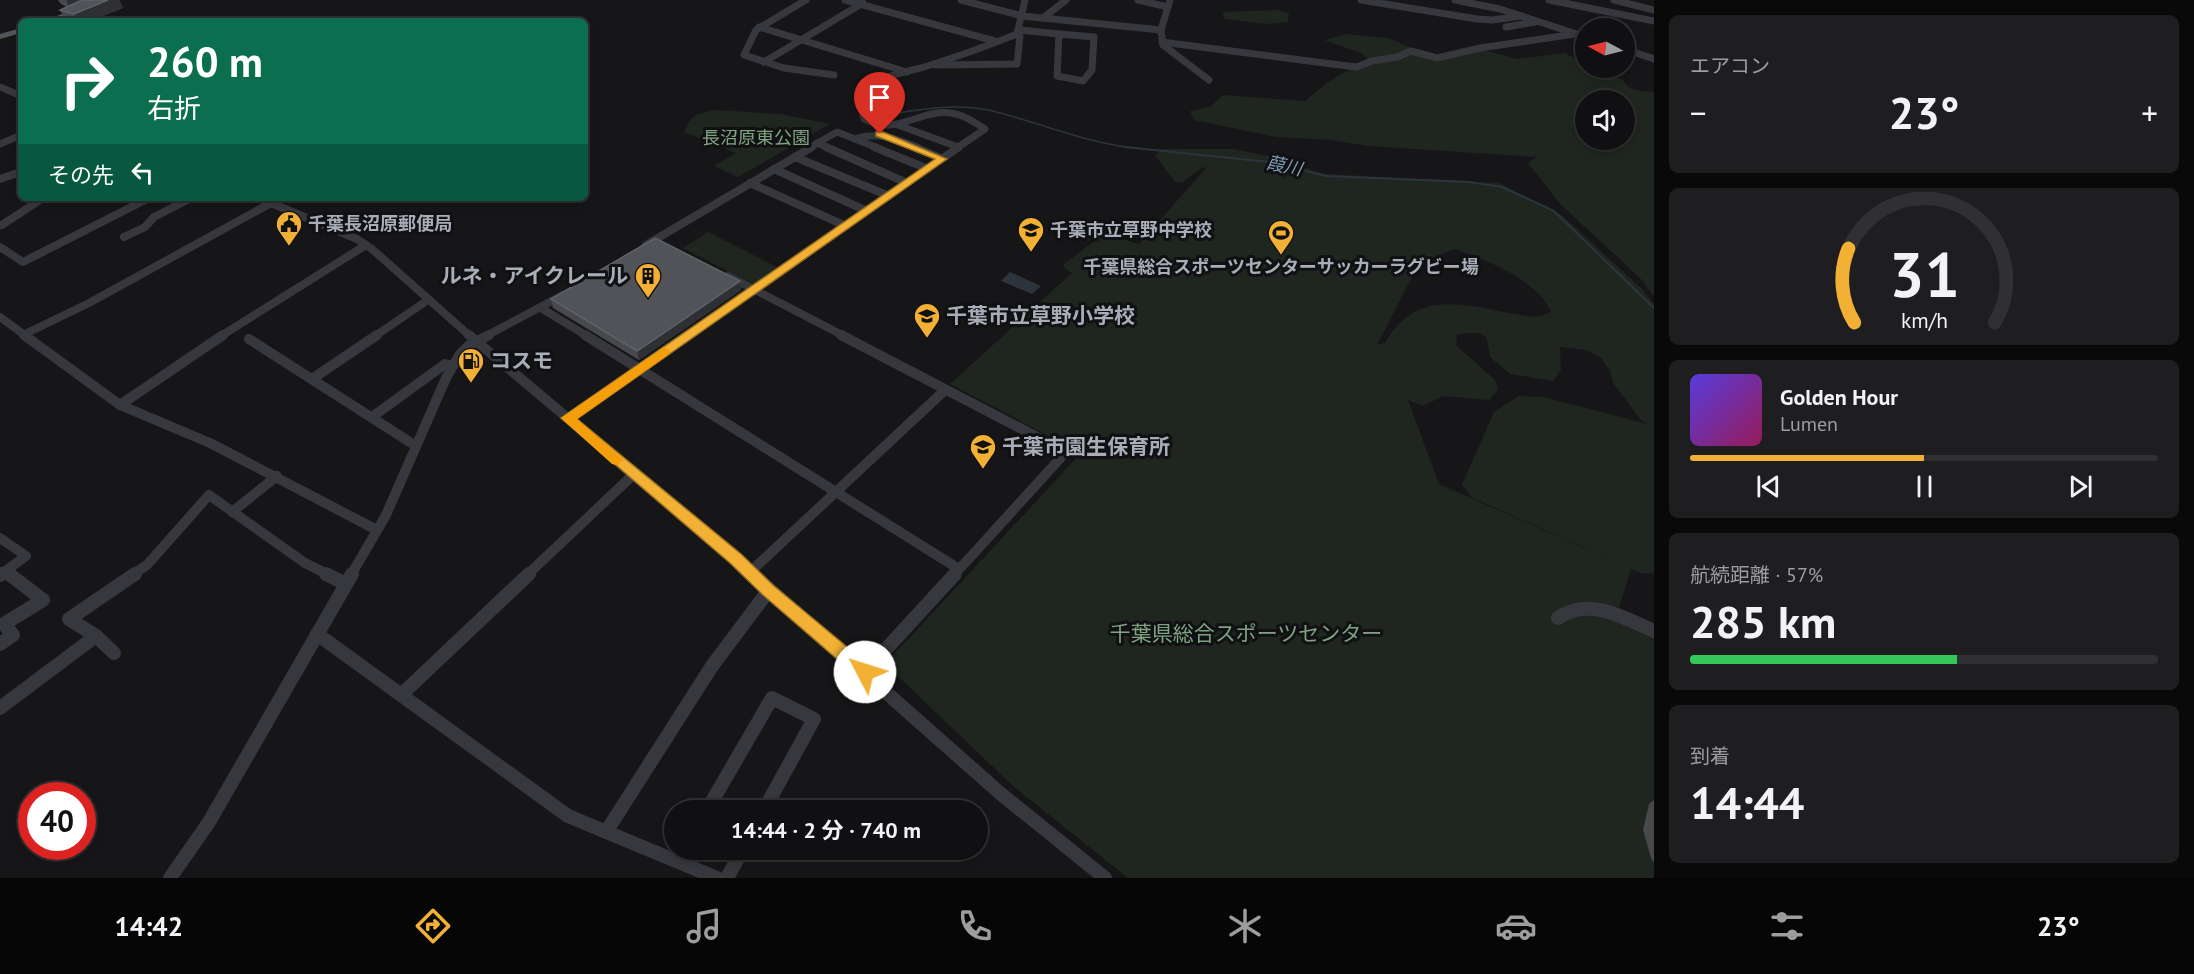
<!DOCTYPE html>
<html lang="ja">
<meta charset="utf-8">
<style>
body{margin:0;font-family:"PT Sans","Noto Sans JP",sans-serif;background:#1e1e20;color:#f1f3f6;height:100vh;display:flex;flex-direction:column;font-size:22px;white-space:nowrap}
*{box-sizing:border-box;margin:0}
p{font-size:20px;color:#9c9d9f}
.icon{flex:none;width:33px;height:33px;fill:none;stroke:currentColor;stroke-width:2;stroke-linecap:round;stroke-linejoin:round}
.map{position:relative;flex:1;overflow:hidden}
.drawer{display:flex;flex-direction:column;gap:15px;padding:15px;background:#09090a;width:540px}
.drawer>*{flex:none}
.guide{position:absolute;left:18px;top:18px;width:570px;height:183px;border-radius:9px;box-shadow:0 3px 9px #0003,0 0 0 2px #303032;background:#0b6e4f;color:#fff;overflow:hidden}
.needle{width:39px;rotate:277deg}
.tools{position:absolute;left:1575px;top:18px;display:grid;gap:12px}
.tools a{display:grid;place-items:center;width:60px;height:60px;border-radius:50%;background:#101012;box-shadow:0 3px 9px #0003,0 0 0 2px #303032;font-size:30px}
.speed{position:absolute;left:18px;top:782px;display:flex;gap:12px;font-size:30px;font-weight:700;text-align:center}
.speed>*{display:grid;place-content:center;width:78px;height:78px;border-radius:50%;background:#101012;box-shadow:0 3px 9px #0003,0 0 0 2px #303032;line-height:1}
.speed .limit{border:9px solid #d22;background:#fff;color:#111}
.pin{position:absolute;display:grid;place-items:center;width:51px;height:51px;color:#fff;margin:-62px -26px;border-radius:50% 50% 50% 0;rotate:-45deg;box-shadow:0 0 6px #0007}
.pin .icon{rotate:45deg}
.me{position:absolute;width:66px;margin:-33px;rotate:310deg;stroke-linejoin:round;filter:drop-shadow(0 0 4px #0008)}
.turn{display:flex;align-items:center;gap:21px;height:126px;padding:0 30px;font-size:27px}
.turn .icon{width:78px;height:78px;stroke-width:2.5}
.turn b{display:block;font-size:42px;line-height:51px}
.then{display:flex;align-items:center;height:57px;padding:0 30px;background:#0003;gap:12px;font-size:22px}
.big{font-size:45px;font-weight:700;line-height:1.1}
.drawer .tile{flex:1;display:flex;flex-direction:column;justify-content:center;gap:9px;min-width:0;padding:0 21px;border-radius:9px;background:#1e1e20}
.drawer .dial{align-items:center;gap:0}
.dial svg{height:156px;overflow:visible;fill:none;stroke:#303032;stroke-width:7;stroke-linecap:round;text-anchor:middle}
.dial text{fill:#f1f3f6;stroke:none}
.song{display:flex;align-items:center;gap:18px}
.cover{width:72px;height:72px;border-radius:9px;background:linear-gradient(135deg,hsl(250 70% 55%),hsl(330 70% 35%))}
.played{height:6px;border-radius:3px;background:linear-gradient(90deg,#f2b134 50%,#303032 50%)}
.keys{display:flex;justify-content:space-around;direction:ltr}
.heat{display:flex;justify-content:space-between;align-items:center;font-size:33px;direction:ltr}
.charge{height:9px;border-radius:4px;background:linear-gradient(90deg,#34c759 57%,#303032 0)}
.trip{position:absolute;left:664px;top:800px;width:324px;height:60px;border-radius:30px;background:#101012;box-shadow:0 3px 9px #0003,0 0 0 2px #303032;font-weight:700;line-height:60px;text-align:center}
.menu{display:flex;height:96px;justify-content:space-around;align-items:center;background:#060607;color:#9c9d9f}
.menu .icon{width:42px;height:42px}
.menu .on{color:#f2b134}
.menu b{font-size:27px;color:#f1f3f6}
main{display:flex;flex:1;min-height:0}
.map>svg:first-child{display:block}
</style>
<main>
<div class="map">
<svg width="1654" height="878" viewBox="0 0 1654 878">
<rect width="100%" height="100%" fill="#161618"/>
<!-- green -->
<g fill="#1e261f" fill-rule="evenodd">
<polygon points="1277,10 1289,13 1288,22 1268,24 1225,19 1222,12"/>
<path d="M1346,34L1388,38L1431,56L1473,47L1517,59L1565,53L1585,64L1586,68C1593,68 1613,77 1623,80C1629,92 1642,91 1654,92V296L1640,278L1560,204L1528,163L1537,157L1369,146L1330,140L1276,137L1194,120L1190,111L1210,107L1223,95L1305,101L1328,82L1368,59L1361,53L1324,40ZM1586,100H1624V140H1586Z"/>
<path d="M716,110L780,114L830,124L738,177L714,166L736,153L684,132C693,113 696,114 716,110Z"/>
<path d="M1162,149H1233L1268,156L1325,174L1499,183L1563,216L1642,289L1654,304V574L1641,573L1631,569L1619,608L1654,637V878H1128L1013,786L885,664L1081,453L950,384L1072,273L1064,268V264L1104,234L1139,244L1206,168L1203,167L1183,182H1175L1155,155ZM1454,249C1484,258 1540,282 1551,312C1540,319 1528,316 1515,314C1463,305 1416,288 1385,343L1377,345L1422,258L1431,259ZM1466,333H1480L1487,338L1490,357L1510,374L1553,381L1561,370L1560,347L1586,350L1601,358L1610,371L1613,383L1641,420L1647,424L1544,397L1519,396L1494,412L1462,484L1471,497L1625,566L1439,484L1408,400L1423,406L1443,396L1489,400L1498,390L1495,380L1456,345L1457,335Z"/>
<polygon points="708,232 779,268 757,283 751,283 683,248"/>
</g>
<!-- water -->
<polygon fill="#2c353c" points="1010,272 1041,286 1032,294 1001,281"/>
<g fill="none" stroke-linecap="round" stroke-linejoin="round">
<!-- stream-far1 -->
<path stroke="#2c353c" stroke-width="1.5" d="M874,116C911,112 951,102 988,110C1037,121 1084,143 1135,148"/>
<!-- stream -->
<polyline stroke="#2c353c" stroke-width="2" points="1125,147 1269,162 1326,176 1469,182 1502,187 1554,211 1654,308"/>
<!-- minor-far3 -->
<g stroke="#37383d" stroke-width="7">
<polyline points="806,0 756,30 744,55 784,68 834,75"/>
<polyline points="845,0 995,41"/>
<polyline points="961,0 1022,16 1161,30"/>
<polyline points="1138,0 1168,7"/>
<polyline points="1170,0 1161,30 1163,45 1209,80"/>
<polyline points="1361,0 1477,19 1492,20 1522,16"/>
<polyline points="1455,0 1500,9 1586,37"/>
<polyline points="1549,0 1654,21"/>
<polyline points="1614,0 1654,10"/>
<polyline points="1043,18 1066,0"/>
<polyline points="759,27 907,72"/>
<polyline points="1506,27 1535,22"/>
<polyline points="1020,30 1059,34"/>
<polygon points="1059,34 1094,37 1092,70 1083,81 1057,76"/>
<polyline points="1162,42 1356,67 1372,61 1397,57 1411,51 1437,58 1480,48 1575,34"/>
<polyline points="1624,49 1654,59"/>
<polyline points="764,62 863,3"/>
<polyline points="936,65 1017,64 1020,36 1017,34"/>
<polyline points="0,87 21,96"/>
<polyline points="898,125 958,147"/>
<path d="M855,139C877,131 898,139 919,148"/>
<polyline points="817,143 829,148"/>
<polyline points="0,144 21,135"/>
<polyline points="809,148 837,132 878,148"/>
<path d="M957,148L985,129C974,122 964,115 951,113C919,109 896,137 864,119L858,97C876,74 908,73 934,64C962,55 990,45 1017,34L1025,0"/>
</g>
<!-- minor-far2 -->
<g stroke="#37383d" stroke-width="8">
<polyline points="826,147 907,183"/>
<polyline points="874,147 928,169"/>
<polyline points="915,147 942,159"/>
<polyline points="795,157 889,196"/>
<polyline points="774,169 867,211"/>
<polyline points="0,179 21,172"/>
<polyline points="750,183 846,226"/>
<polyline points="259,198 357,239 372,249 470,336"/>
<polyline points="2,225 43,198"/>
<polyline points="124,237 145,227 154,217 191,198"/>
<polyline points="646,245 812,147"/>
<polyline points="0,247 23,262 149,198"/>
<polyline points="728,276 844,336"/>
<polyline points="541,308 587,336"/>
<polyline points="0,317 26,336"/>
<polyline points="23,335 89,303 271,203"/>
<polyline points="221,336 366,245"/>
<polyline points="375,336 428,300"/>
<polyline points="486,336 563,295"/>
<polyline points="686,336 959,147"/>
</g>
<!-- minor-far1 -->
<g stroke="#37383d" stroke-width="10">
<polyline points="24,335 120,405 210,443 377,530"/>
<polyline points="469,335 754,575"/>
<polyline points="585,335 959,569"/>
<polyline points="841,335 1066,452 954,575"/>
<polyline points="249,339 416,446"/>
<polyline points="312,379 377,335"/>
<polyline points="120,405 223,335"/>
<polyline points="372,417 445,364 453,366"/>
<polyline points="568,418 688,335"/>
<polyline points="232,512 277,476"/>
<polyline points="0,538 26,556 0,575"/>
<polyline points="6,571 11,575"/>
<polyline points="749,573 944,391"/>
<polyline points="132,575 147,565 209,495 305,563 329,575"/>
<polyline points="351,575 386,515 446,378 460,354 468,346 489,335"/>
<polyline points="527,575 634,474"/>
</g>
<!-- minor -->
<g stroke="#37383d" stroke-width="14">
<polyline points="326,574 346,584"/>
<polyline points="752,574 1001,794 1105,878"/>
<polyline points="0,575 2,574"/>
<path d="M1558,618C1588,596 1625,618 1654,631"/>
<polyline points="317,634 568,816 717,878"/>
<polyline points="0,644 13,635 4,624 43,600 9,574"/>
<polyline points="114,653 96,636 69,619 135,574"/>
<polyline points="865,672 955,574"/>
<polyline points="401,695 529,574"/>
<polyline points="0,708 96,636"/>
<polyline points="707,810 772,698 814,719 764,810"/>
<polyline points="606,832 712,666 769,590"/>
<polyline points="678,861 685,849"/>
<polyline points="170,878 209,822 352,574"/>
<polyline points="727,878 743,849"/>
</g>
<!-- major -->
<g fill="#53555c" fill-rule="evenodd">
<polygon points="98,0 109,0 55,21 44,21"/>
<polygon points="21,28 21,33 0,39 0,34"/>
</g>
</g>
<!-- wall -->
<g fill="#47494d">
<polygon points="58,0 119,0 123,8 90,21 66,21 60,10 67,7 61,4"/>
<polygon points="740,281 741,290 639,360 553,308 551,299"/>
<polygon points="1654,800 1654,863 1651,858 1643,830 1649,804"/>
</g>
<!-- shaded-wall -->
<g fill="#2f3033">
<polygon points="68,0 86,0 70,8 66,1"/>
<polygon points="108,0 119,0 123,8 90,21 78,21 74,14"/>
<polygon points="740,281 741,290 639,360 637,351"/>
</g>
<!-- building -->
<g fill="#525359" stroke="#5f6168" stroke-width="1.5">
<polygon points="82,0 108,0 74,14 60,10"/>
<polygon points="655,238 740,281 637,351 551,299"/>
</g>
<!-- route -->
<polygon fill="#f2b134" stroke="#9d7322" stroke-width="1.5" points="876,132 883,132 947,159 577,419 741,554 774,586 871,667 873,672 871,678 865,680 859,678 763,595 730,563 561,418 935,159 876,136"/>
<!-- slow -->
<polygon fill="#f59e0b" points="664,347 670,351 669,354 577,419 624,460 617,465 612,464 561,418"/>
<!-- icons -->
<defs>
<g id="civic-pin" transform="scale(1.35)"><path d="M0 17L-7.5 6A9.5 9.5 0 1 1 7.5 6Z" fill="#f2b134" stroke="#111113"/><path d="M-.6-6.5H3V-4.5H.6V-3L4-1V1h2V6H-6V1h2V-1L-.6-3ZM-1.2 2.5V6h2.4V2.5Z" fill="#111"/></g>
<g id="school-pin" transform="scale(1.35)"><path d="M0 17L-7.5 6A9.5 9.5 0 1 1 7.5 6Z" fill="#f2b134" stroke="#111113"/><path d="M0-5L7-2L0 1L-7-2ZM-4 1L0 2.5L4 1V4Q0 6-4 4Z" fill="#111"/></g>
<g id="stadium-pin" transform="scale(1.35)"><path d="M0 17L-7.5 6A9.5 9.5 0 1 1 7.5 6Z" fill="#f2b134" stroke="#111113"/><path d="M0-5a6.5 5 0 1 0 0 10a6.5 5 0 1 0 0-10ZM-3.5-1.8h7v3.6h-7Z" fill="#111"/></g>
<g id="building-pin" transform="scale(1.35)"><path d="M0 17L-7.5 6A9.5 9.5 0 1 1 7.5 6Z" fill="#f2b134" stroke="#111113"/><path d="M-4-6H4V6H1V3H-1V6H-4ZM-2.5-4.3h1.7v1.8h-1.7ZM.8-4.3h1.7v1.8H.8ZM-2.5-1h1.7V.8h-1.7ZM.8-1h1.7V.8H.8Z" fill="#111"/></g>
<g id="fuel-pin" transform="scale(1.35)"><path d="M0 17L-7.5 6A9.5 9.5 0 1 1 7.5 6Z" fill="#f2b134" stroke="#111113"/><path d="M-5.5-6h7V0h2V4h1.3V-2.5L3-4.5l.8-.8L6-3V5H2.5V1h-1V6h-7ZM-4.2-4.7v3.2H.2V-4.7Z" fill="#111"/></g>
</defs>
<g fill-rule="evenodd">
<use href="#civic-pin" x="289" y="224"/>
<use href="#school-pin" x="1031" y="230"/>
<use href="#stadium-pin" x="1281" y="233"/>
<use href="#building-pin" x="648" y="276"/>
<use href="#school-pin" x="927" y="316"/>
<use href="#fuel-pin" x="471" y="361"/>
<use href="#school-pin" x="983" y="447"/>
</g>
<g text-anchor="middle" stroke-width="6" stroke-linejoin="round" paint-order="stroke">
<!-- far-park labels -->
<g font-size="18" fill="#7fa381" stroke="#111113">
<text x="756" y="144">長沼原東公園</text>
</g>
<!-- far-water labels -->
<g font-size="18" font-style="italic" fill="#7f9bb3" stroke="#111113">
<text transform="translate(1284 166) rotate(12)" y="6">葭川</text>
</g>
<!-- far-poi labels -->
<g font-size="18" font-weight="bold" fill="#a8adb8" stroke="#111113" text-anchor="start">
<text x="308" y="230">千葉長沼原郵便局</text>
<text x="1050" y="236">千葉市立草野中学校</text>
<text x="1281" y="273" text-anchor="middle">千葉県総合スポーツセンターサッカーラグビー場</text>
</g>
<!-- poi labels -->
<g font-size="21" font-weight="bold" fill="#a8adb8" stroke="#111113" text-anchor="start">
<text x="628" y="283" text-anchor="end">ルネ・アイクレール</text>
<text x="946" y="323">千葉市立草野小学校</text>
<text x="490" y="368">コスモ</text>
<text x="1002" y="454">千葉市園生保育所</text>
</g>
<!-- park labels -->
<g font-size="21" fill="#7fa381" stroke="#111113">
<text x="1246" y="641">千葉県総合スポーツセンター</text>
</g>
</g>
</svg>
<div class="tools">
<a><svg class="needle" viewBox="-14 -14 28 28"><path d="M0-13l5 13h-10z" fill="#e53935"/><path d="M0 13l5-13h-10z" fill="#9c9d9f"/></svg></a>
<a><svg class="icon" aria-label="sound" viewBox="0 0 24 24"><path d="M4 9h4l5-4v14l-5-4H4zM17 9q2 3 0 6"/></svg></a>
</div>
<div class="speed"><div class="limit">40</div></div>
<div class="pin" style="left:880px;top:134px;background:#d93025"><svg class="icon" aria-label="arrive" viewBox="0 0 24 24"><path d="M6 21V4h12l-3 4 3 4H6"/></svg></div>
<svg class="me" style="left:865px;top:672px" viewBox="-20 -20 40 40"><circle r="19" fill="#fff"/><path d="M0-13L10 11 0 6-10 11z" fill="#f2b134"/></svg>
<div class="trip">14:44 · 2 分 · 740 m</div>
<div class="guide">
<div class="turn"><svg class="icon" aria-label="right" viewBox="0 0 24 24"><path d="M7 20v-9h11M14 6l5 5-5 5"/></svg><div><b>260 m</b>右折</div></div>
<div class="then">その先<svg class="icon" aria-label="left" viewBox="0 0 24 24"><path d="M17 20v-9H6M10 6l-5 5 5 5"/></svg></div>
</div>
</div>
<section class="drawer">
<div class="tile"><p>エアコン</p>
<div class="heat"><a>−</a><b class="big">23°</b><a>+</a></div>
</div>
<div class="tile dial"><svg viewBox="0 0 100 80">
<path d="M14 69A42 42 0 1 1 86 69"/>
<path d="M14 69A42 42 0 0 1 11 31" stroke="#f2b134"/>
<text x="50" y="56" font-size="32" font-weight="700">31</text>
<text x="50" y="72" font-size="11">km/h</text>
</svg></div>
<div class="tile">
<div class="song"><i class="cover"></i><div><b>Golden Hour</b><p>Lumen</p></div></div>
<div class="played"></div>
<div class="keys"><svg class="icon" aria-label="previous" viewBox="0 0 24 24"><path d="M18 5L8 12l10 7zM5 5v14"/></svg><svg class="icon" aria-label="pause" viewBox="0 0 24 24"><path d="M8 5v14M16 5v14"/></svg><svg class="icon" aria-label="next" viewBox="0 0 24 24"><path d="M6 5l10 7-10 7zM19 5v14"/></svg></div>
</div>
<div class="tile"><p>航続距離 · 57%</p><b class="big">285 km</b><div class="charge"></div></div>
<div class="tile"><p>到着</p><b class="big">14:44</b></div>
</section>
</main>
<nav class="menu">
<b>14:42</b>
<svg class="icon on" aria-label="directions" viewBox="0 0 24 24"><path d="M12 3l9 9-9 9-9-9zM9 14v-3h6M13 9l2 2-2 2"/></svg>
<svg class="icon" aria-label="music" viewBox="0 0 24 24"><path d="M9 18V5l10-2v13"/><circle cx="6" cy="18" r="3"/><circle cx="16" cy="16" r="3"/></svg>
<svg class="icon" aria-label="phone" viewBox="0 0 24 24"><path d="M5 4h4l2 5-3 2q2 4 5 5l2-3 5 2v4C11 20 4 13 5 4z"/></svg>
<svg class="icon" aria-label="climate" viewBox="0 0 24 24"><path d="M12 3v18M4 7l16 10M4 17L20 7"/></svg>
<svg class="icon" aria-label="car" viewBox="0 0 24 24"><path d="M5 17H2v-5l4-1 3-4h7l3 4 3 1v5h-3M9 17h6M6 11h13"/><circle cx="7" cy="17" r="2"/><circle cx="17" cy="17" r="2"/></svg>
<svg class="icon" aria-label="filters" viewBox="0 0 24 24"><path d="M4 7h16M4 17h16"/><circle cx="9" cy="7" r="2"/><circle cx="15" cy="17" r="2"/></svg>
<b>23°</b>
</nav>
